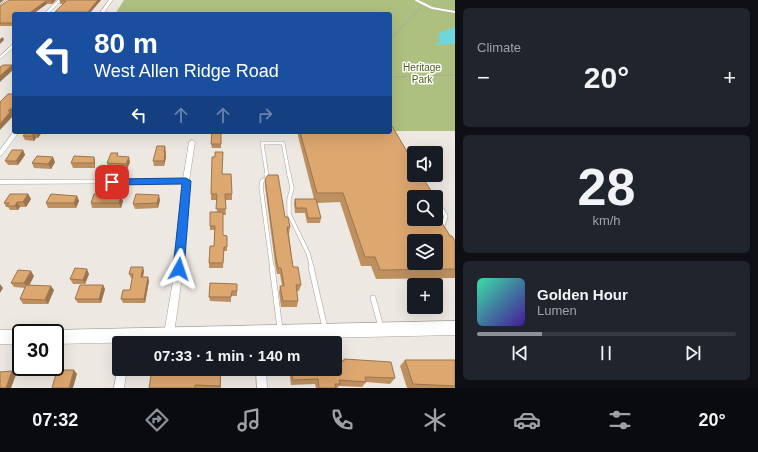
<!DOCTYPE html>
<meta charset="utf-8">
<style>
body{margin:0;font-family:Helvetica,sans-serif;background:#20242c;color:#f1f3f6;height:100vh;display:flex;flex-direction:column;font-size:15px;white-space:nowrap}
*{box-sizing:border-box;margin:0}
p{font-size:13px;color:#9ea1a6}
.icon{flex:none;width:22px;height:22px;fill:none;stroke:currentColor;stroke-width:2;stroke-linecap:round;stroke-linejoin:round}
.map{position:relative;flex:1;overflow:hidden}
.panel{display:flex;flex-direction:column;gap:8px;padding:8px;background:#0d0f14;width:303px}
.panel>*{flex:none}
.guide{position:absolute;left:12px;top:12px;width:380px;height:122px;border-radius:4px;box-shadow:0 4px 16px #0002;background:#1a4fa0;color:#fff;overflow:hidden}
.buttons{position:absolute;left:407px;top:146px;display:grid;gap:8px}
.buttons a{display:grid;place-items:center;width:36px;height:36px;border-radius:4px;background:#171b24;box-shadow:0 4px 16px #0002;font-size:20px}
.speed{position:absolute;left:12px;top:324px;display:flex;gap:8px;font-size:20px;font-weight:700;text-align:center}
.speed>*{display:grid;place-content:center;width:52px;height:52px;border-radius:50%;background:#171b24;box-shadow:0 4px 16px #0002;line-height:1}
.speed .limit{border:2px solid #111;border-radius:6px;background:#fff;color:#111}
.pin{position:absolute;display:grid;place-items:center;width:34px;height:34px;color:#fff;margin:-17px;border-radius:8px;box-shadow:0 2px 6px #0006}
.me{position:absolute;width:44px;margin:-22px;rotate:5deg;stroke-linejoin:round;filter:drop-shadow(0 0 3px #0008)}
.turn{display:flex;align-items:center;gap:14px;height:84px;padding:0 16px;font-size:18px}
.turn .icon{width:52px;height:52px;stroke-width:2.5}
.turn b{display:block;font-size:28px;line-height:34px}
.lanes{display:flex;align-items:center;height:38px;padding:0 16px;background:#0003;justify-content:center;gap:20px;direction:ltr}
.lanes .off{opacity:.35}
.big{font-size:30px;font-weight:700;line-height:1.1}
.panel .tile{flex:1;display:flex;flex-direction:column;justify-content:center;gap:6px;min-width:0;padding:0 14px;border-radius:6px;background:#20242c}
.panel .dial{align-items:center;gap:0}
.dial b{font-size:52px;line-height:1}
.song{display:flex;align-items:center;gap:12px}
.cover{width:48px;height:48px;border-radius:6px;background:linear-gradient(135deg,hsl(160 70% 55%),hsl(260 70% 35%))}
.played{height:4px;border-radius:2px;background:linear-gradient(90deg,#8c9099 25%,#363941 25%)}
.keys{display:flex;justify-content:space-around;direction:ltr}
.heat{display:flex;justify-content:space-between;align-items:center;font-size:22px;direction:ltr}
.trip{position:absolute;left:112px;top:336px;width:230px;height:40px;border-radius:4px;background:#171b24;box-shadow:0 4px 16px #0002;font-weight:700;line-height:40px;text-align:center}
.menu{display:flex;height:64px;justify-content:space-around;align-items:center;background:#090b0e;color:#9ea1a6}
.menu .icon{width:28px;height:28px}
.menu .current{color:#8c9099}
.menu b{font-size:18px;color:#f1f3f6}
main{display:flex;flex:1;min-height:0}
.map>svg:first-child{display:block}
</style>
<main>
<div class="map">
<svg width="455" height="388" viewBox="0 0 455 388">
<rect width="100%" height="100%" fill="#ede8e2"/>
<!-- green -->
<g fill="#aec07f">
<polygon points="124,0 455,0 455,131 390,131 390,14 115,14"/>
<polygon points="69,132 322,132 68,134"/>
</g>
<!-- water -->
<polygon fill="#6fd6db" points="455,27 455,44 434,45 440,42 438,37 439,33"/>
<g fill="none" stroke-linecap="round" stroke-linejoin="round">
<!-- service-far3 casing -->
<g stroke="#a7a39d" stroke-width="2.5">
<polyline id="service-far3" points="416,0 432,8 455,12"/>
</g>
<!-- service-far2 casing -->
<g stroke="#a7a39d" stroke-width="4">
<polyline id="service-far2" points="267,175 262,143 283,143 289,175"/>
</g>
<!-- service-far1 casing -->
<g stroke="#a7a39d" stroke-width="4.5">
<g id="service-far1">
<polyline points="266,174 267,178 262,181 261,187 272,268"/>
<polyline points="289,174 292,188 289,199 289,214 308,253 312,268"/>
<polyline points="436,200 446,216 442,229"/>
</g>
</g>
<!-- service casing -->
<g stroke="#a7a39d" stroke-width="6">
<g id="service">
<polyline points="272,267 280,329"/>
<polyline points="311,267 325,328"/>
<polyline points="373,298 381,327"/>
<polyline points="308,334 309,343"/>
</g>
</g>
<!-- minor casing -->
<g stroke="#a7a39d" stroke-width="1">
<g id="minor">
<polygon points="7,0 11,0 0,7 0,5"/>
<polygon points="58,0 62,0 48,14 44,14"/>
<polygon points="109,0 113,0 103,14 99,14"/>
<polygon points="13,44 14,44 14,47 0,59 0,56"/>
<polygon points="14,131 14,132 19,132 2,155 0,156 0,150"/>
<polygon points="192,140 195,142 189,181 183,269 174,334 172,337 169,339 166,337 164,334 175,269 182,183 0,184 0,180 183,179 189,142"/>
<polygon points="118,365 119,369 127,369 124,388 114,388"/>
<polygon points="256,369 266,369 267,388 257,388"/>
</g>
</g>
<!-- secondary casing -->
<g stroke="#a7a39d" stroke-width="1">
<g id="secondary">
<polygon points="455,321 455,335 55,344 55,333 50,333 55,330"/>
<polygon points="0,330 21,330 26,333 21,333 21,344 0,344"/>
</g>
</g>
<!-- path -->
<g stroke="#a8a4a0" stroke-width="1" stroke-dasharray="2 1" stroke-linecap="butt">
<polyline points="390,40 419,9 422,9"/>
<polyline points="390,77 455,75"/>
</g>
<!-- service-far3 -->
<use href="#service-far3" stroke="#fff" stroke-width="2"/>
<!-- service-far2 -->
<use href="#service-far2" stroke="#fff" stroke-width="3"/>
<!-- service-far1 -->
<use href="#service-far1" stroke="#fff" stroke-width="3.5"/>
<!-- service -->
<use href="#service" stroke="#fff" stroke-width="5"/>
<!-- minor -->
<use href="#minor" fill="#fff" fill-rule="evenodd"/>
<!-- secondary -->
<use href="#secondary" fill="#fff" fill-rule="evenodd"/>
</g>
<!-- wall -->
<g fill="#be9060">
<polygon points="56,0 52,4 47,4 14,14 14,26 0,26 0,6"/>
<polygon points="101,0 89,14 56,14 55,12 63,4 60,4 60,1"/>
<polygon points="26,132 42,132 38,138 36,138 34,141 25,140 23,136"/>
<polygon points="221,132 221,148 212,148 211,144"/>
<polygon points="298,132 390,132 414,175 435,197 414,197 436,219 436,201 440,208 437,214 450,236 455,241 455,278 376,279 371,266 361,266 340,202 317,203 321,218 320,223 307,223 305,213 295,213 294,203 295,199 314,199 298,136"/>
<polygon points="165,146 166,157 164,166 154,166 153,161"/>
<polygon points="23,150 25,155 18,165 8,165 5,161"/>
<polygon points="94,157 95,161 95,168 73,168 71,163"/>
<polygon points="55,162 51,169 34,168 32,163"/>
<polygon points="130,162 127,169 108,168 107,163"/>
<polygon points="222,174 232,194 232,200 225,200 226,215 223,215 223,235 227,236 227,251 224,251 223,268 209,268 209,263 214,246 215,230 210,230 210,226 217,212 217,200 211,200 211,194"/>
<polygon points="265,179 290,227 289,234 293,267 301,285 299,291 297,291 298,301 297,307 281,307 279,292 280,286 282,286 280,274 277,274 275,264 265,185"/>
<polygon points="28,194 31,199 26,207 20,207 18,210 10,210 8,207 6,207 4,203"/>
<polygon points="77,196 79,201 76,208 48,208 46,203"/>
<polygon points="160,200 158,208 135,209 133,204"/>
<polygon points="123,201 121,208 92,208 91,203"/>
<polygon points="144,271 143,277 149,281 145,303 123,303 121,299 130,290 132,278 131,278 129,274"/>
<polygon points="89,274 85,284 73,284 70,279"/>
<polygon points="34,276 29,285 54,290 48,304 23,304 20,299 25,288 14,287 11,283"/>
<polygon points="237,284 237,296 231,296 231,302 210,301 209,297"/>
<polygon points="103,285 105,289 101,303 78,303 75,299"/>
<polygon points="344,359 395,378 390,384 366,382 362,387 339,386 337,388 316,388 315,384 291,385 289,369 335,369"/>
<polygon points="405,360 455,360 455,388 407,388 400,366"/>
<polygon points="152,369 169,369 170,374 195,375 221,369 221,388 149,388"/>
</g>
<!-- shaded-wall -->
<g fill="#9b754e">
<polygon points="0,0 4,0 0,3"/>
<polygon points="53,0 56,0 52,4 51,1"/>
<polygon points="98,0 101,0 89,14 88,14 88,12"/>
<polygon points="46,1 47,4 33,14 28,14"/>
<polygon points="3,37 4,40 0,44 0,39"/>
<polygon points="12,65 14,69 0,82 0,76"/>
<polygon points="14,106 14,112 12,114 13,116 0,130 0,124 8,111"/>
<polygon points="37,132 42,132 38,138 36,133"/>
<polygon points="34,133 36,138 34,141 32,136"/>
<polygon points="165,146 166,157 164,166 164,152"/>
<polygon points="23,150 25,155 18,165 16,161"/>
<polygon points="53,157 55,162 51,169 48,164"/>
<polygon points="94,157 95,161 95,168 94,163"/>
<polygon points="129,157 130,162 127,169 126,164"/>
<polygon points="28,194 31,199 26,207 23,202"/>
<polygon points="159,195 160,200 158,208 157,203"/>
<polygon points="77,196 79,201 76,208 74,203"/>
<polygon points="121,196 123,201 121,208 119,203"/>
<polygon points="17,202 20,207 18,210 15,206"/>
<polygon points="143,267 144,271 142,281 141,277"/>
<polygon points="87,269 89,274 85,284 83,280"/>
<polygon points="31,271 34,276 28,288 24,283"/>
<polygon points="148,277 149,281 145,303 144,299"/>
<polygon points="0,284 3,288 0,293"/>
<polygon points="103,285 105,289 101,303 99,299"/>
<polygon points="51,286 54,290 48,304 45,300"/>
<polygon points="74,370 77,374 73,388 69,388"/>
<polygon points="12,371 16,375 11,388 6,388"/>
</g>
<!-- building -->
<g fill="#dda770" stroke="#9b754e" fill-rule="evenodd">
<polygon points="9,0 53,0 51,1 46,1 28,14 14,14 14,23 0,23 0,6"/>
<polygon points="60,0 98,0 88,12 55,12 66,1 60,1"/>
<polygon points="3,65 12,65 0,76 0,67"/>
<polygon points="8,94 14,94 14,106 8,111 11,111 0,124 0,102"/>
<path d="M390,126H392L409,155H414V175H421L435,197H414V219H436V213L450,236H452L455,241V269L380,270L375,257H365L343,193H317L300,132H390ZM414,241H436V263H414Z"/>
<polygon points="26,132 37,132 36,133 34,133 32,136 23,136"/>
<polygon points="212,132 221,132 221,144 211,144"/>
<polygon points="157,146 165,146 164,152 165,152 164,161 153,161"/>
<polygon points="12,150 23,150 16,161 5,161"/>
<polygon points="215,152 223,152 222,174 231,174 232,194 225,194 226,209 216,209 217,194 211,194 212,157 215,157"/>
<polygon points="111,153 118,153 117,156 129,157 126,164 107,163"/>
<polygon points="37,156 53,157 48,164 32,163"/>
<polygon points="74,156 94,157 94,163 71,163"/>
<polygon points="268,175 278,175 285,217 288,217 290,227 287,227 293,267 298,267 301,285 296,285 298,301 283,301 280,286 284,286 281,268 278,268 276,258 265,179"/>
<polygon points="10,194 28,194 23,202 17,202 15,206 7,206 9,203 4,203"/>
<polygon points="51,194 77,196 74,203 46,203"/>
<polygon points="94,194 121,196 119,203 91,203"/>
<polygon points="136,194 159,195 157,203 133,204"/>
<polygon points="295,199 316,199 321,218 308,218 306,208 296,208"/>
<polygon points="436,201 440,208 436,208"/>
<polygon points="210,212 223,212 223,235 227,236 227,247 224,247 223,263 209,263 210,246 214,246 215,226 210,226"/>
<polygon points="131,267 143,267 141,277 148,277 144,299 121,299 123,290 130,290 133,274 129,274"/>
<polygon points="75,268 87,269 83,280 70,279"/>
<polygon points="18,270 31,271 24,283 11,283"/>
<polygon points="210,283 237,284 237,291 232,291 231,297 209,297"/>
<polygon points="26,285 51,286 45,300 20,299"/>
<polygon points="80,285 103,285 99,299 75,299"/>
<polygon points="344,359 391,362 395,378 365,377 366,382 339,380 340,384 335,384 336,388 319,388 318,379 293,380 291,369 335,369 335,361 344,361"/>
<polygon points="405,360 455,360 455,386 413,384"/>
<polygon points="152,369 169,369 168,374 195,375 195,369 221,369 220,386 195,385 195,388 149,388"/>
<polygon points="57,370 74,370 69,388 52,388"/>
<polygon points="12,371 6,388 0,388 0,372"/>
</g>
<!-- route -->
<polygon fill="#1a73e8" stroke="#114b97" points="186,178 191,181 184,269 183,272 179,273 175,272 173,269 182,184 112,185 108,182 112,179"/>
<g text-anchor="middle" stroke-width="3" stroke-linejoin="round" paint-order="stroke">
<!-- far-park labels -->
<g font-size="10" fill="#4e5f11" stroke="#fff">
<text x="422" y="71">Heritage<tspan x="422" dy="12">Park</tspan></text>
</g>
</g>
</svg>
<div class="buttons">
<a><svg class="icon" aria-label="sound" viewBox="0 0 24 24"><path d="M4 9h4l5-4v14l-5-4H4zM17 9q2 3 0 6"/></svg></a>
<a><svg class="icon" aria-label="search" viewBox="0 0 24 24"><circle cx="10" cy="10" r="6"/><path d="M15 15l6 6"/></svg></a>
<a><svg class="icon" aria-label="layers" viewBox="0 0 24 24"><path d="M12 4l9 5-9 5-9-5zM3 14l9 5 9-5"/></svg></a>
<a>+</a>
</div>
<div class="speed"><div class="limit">30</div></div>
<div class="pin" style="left:112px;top:182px;background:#d93025"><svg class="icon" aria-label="arrive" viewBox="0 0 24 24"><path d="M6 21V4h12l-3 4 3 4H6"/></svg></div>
<svg class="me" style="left:179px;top:269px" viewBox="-20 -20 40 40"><path d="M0-17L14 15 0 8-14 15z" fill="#1a73e8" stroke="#fff" stroke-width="4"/></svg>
<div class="trip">07:33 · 1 min · 140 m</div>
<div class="guide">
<div class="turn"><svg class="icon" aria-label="left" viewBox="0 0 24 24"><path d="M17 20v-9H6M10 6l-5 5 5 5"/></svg><div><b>80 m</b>West Allen Ridge Road</div></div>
<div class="lanes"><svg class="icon" aria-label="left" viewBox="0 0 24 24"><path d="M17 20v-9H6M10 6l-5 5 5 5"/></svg><svg class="icon off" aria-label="ahead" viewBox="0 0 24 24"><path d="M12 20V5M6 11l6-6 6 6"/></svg><svg class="icon off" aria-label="ahead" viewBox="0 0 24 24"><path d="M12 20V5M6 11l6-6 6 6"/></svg><svg class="icon off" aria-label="right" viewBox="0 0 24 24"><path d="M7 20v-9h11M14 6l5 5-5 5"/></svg></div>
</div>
</div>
<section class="panel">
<div class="tile"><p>Climate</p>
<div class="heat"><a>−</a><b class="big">20°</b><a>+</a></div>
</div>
<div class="tile dial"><b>28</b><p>km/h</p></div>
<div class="tile">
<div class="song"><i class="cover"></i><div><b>Golden Hour</b><p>Lumen</p></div></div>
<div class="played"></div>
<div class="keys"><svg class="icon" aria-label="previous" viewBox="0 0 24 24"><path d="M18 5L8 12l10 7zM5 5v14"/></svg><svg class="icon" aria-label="pause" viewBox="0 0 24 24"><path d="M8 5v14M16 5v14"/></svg><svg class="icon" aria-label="next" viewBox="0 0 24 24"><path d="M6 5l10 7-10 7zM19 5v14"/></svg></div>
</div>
</section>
</main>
<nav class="menu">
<b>07:32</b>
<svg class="icon current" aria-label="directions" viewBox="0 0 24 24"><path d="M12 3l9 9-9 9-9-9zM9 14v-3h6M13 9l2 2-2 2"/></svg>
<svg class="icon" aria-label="music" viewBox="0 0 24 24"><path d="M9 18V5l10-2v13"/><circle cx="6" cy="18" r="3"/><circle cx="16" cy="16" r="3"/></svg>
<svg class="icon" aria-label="phone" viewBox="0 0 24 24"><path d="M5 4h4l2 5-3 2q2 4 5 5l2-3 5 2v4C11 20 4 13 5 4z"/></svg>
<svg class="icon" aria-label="climate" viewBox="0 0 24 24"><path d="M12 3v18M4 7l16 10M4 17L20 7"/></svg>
<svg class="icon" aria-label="car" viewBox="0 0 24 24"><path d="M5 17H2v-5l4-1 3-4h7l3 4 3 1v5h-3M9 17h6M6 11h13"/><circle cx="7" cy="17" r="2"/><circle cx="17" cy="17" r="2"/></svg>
<svg class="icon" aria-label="filters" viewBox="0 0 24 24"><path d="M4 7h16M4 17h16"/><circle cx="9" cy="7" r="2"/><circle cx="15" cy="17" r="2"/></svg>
<b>20°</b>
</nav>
